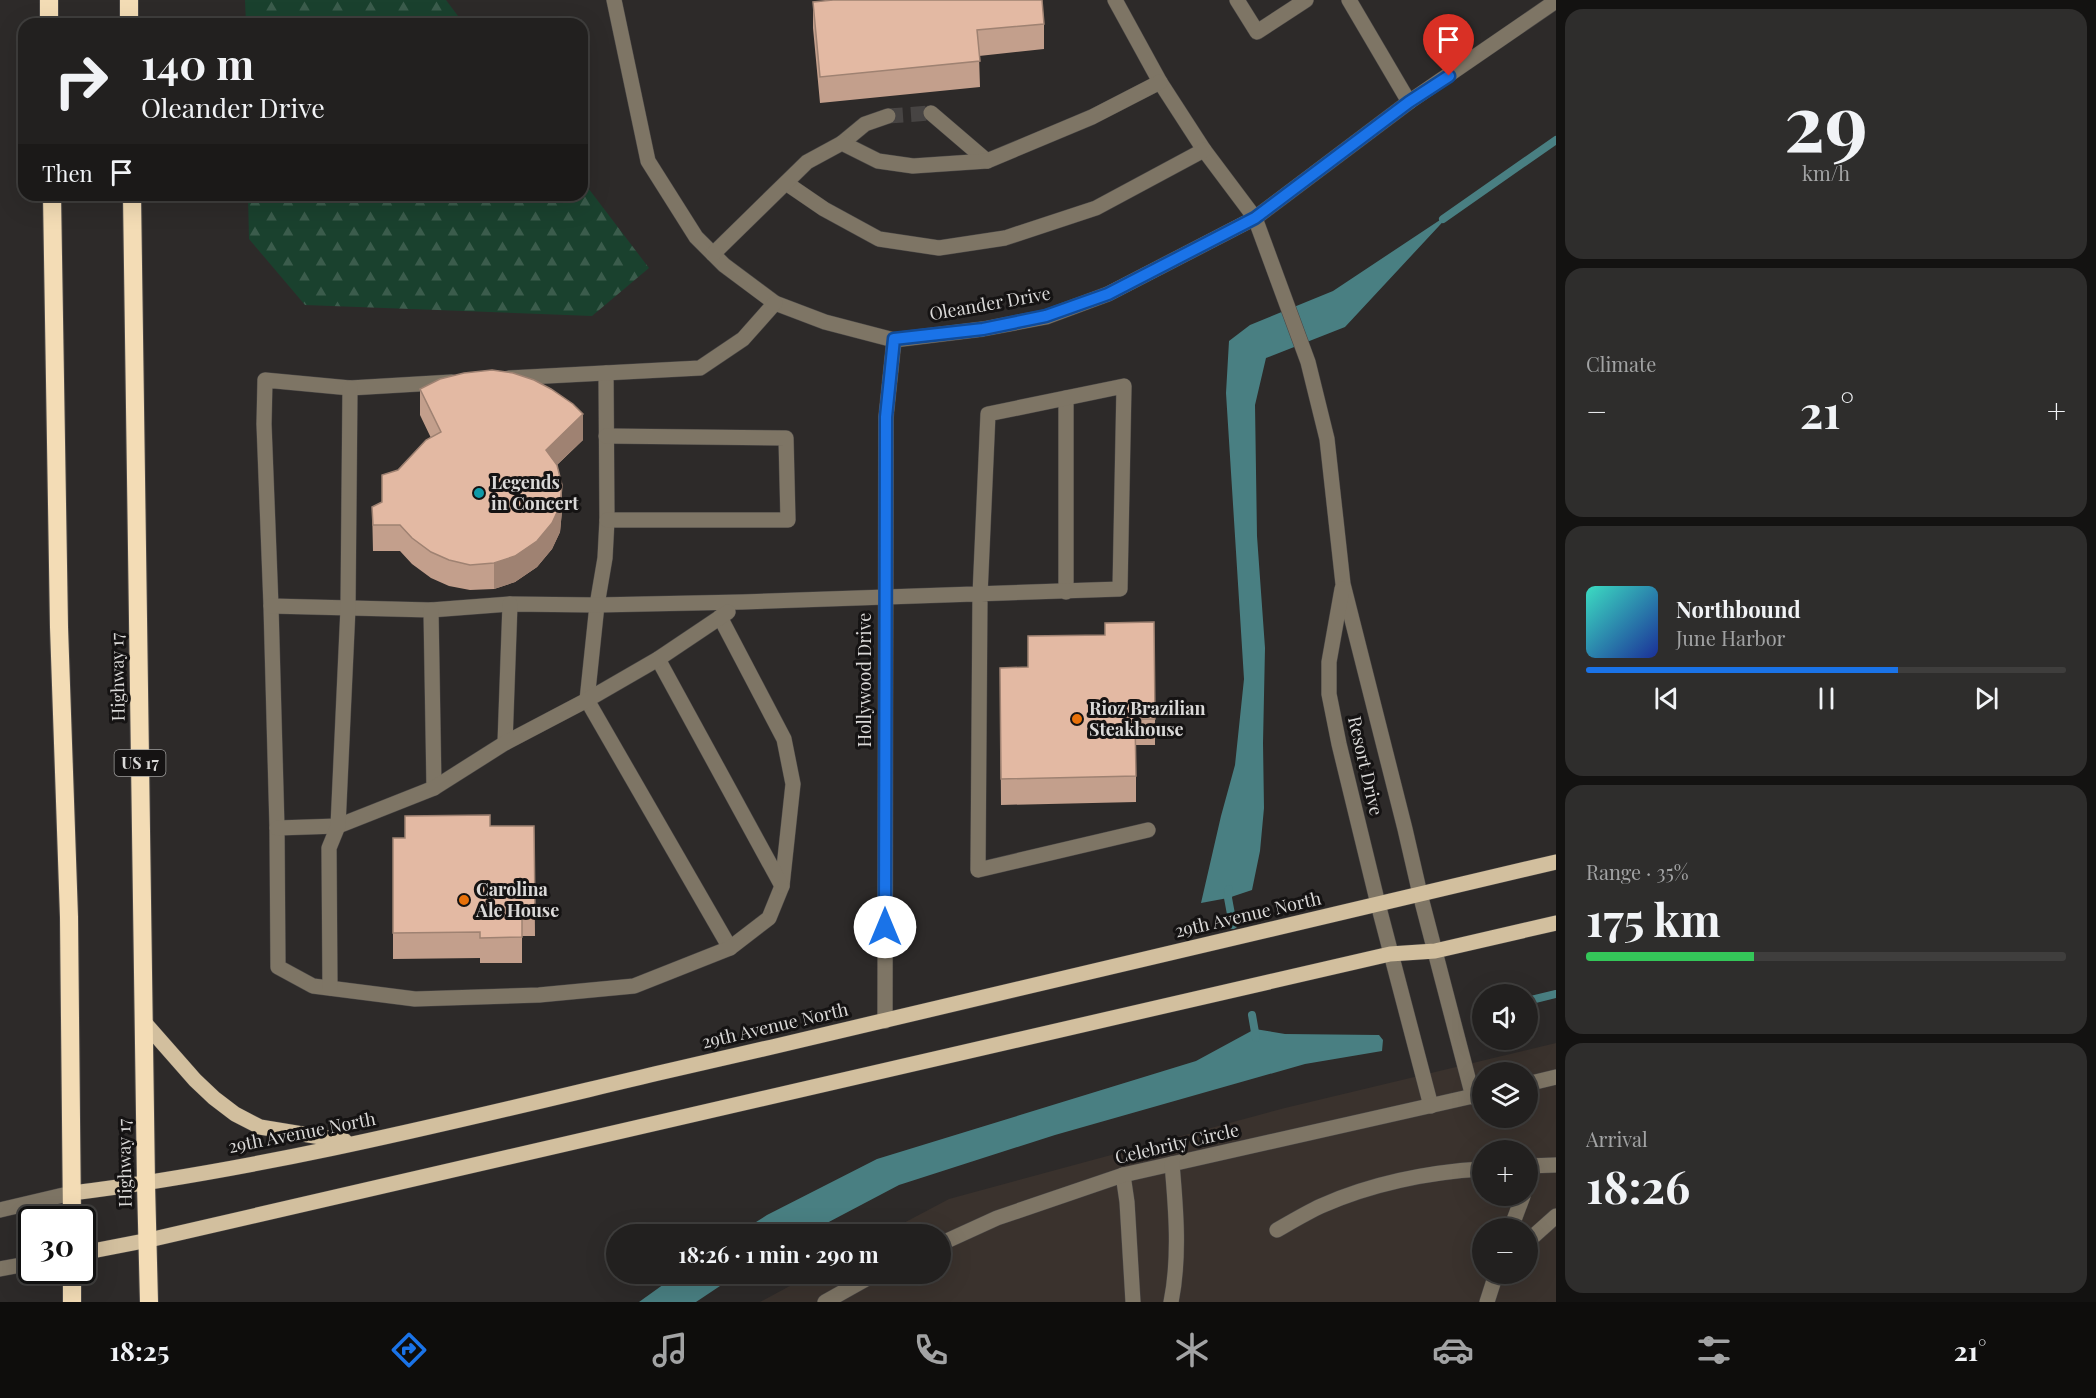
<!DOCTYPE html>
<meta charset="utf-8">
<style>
body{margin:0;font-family:"Playfair Display",serif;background:#2e2d2c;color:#f1f3f6;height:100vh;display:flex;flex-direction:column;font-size:22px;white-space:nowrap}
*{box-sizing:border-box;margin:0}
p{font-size:20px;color:#a2a3a4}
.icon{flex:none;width:33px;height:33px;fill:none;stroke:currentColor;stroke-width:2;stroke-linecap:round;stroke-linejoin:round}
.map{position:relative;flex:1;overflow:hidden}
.panel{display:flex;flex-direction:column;gap:9px;padding:9px;background:#131211;width:540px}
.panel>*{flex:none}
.top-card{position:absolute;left:18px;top:18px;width:570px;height:183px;border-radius:18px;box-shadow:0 6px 24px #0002,0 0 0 2px #3f3e3d;background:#22201f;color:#f1f3f6;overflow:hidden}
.tools{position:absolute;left:1472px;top:984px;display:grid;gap:12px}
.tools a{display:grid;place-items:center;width:66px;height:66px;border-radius:50%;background:#22201f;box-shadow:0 6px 24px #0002,0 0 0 2px #3f3e3d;font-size:30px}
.speed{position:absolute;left:18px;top:1206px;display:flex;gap:12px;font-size:30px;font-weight:700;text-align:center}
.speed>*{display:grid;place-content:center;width:78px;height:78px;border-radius:50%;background:#22201f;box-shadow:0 6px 24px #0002,0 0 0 2px #3f3e3d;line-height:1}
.speed .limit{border:3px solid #111;border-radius:9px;background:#fff;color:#111}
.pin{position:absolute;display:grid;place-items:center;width:51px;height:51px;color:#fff;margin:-62px -26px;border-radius:50% 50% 50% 0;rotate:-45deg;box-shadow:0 0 6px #0007}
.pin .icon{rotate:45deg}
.me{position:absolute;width:66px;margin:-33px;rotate:0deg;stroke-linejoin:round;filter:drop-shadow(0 0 4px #0008)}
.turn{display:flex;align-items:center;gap:21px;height:126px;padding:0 24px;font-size:27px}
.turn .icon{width:78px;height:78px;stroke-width:2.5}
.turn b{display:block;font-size:42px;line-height:51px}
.then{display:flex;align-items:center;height:57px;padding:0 24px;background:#0003;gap:12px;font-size:22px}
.big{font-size:45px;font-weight:700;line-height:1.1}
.panel .widget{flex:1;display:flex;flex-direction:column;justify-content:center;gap:9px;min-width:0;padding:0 21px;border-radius:18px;background:#2e2d2c}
.panel .dial{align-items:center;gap:0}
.dial b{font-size:78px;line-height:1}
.song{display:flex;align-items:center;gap:18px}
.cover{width:72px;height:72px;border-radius:9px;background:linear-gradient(135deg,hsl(170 70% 55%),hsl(230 70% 35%))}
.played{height:6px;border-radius:3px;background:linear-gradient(90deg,#1a73e8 65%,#3f3e3d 65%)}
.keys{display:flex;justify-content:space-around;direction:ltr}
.heat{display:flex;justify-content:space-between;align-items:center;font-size:33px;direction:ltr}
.charge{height:9px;border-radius:4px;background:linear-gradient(90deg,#34c759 35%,#3f3e3d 0)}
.trip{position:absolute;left:606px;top:1224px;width:345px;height:60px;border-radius:30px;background:#22201f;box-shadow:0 6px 24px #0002,0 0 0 2px #3f3e3d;font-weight:700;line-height:60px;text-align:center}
.menu{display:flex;height:96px;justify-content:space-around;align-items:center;background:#0e0d0c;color:#a2a3a4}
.menu .icon{width:42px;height:42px}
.menu .on{color:#1a73e8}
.menu b{font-size:27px;color:#f1f3f6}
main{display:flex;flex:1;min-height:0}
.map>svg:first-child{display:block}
</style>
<main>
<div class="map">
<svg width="1556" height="1302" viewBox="0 0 1556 1302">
<defs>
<pattern id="forest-firs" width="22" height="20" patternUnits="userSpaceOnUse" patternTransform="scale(1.5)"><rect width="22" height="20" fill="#1a412e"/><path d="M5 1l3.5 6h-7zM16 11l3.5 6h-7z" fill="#3b5c4c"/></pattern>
</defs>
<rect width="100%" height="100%" fill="#2d2a29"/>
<!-- built -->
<path fill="#3a322d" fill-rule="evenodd" d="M1556,1043V1302H760L812,1274H940V1234H883L949,1199L1285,1108ZM1482,1072H1527V1118H1482ZM1482,1150H1527V1196H1482ZM1482,1228H1527V1274H1482Z"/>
<!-- forest -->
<g fill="url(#forest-firs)">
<polygon points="245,0 446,0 464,24 246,24"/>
<polygon points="582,180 649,268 592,316 305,305 249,239 248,195 582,195"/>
</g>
<!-- water -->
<g fill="#497f82">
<polygon points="1452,212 1345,327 1266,358 1255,405 1257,536 1265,648 1263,743 1264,808 1260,851 1252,890 1228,898 1201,903 1221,816 1235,765 1244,679 1226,393 1229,341 1250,325 1333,291"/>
<polygon points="1255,1029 1285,1034 1379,1035 1383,1040 1382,1051 1305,1064 1055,1135 899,1185 806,1234 737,1234 767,1215 877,1159 1196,1061"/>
<polygon points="678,1274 738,1274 696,1302 639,1302"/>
</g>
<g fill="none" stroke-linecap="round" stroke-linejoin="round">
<!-- stream -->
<g stroke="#497f82" stroke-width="8">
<polyline points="1443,219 1556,140"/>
<polyline points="1229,889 1228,898 1233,925"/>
<polyline points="1527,1001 1556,994"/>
<polyline points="1252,1015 1256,1038"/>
</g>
<!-- minor-tunnel -->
<polyline stroke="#474443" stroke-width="15" stroke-dasharray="15 8" stroke-linecap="butt" points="888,116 931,113"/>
<!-- minor casing -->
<g stroke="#494645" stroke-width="16">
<g id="minor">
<polyline points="614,0 648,161 696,237 724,265 775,303 825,322 894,340 983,329 1046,317 1108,294 1255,218 1409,102 1556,1"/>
<polyline points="1115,0 1160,82 1204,150 1255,218 1308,362 1327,439 1343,584 1405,829 1420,894 1473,1097"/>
<polyline points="1237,0 1257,32 1306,0"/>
<polyline points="1349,0 1409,102"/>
<polyline points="931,113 987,161"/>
<polyline points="842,143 865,124 888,116"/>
<polyline points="786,183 824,209 879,239 939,248 1005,238 1096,208 1204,150"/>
<polyline points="713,254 807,162 842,143 878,161 913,166 987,161 1092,117 1160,82"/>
<polyline points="606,373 607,520 605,558 597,605 587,700 730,948"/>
<polyline points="509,378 700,368 743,339 775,303"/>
<polyline points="452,382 350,388 265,380 264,424 271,606 277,828 278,967 313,986 415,999 539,995 634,986 730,948 769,918 782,886 793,784 784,739 720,617"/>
<polyline points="606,436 786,438 788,520 607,520"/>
<polyline points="1342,589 1329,662 1329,694 1339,744 1378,904 1431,1106"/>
<polyline points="1066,592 1066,398"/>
<polyline points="271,606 431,610 510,604 597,605 742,602 1120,589 1124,386 988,414 980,595 978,870 1148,830"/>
<polyline points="431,610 434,788"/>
<polyline points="658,659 782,886"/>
<polyline points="505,743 510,604"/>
<polyline points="277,828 338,826 434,788 505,743 587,700 658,659 728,612"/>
<polyline points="330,988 329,848 338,826 348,608 350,388"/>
<polyline points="885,1021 886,417 894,340"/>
<polyline points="1527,1084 1556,1077"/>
<polyline points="1527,1166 1556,1165"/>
<polyline points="1123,1175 1127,1202 1133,1302"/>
<polyline points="1527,1184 1533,1165"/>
<polyline points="0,1210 72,1193"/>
<polyline points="1511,1228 1523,1196"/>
<path d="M1277,1230C1291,1222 1306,1213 1321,1206C1370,1184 1428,1172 1482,1169"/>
<polyline points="1527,1242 1556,1216"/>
<polyline points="940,1244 997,1218 1123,1175 1482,1094"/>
<polyline points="0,1269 32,1263"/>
<polyline points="825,1302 875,1274"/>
<path d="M1171,1302C1180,1258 1176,1209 1172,1164"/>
<polyline points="1487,1302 1496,1274"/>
</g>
</g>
<!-- major casing -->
<g stroke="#494645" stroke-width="16">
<g id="major">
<polyline points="144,1022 195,1080 214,1098 235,1114 260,1127 345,1141"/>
<path d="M72,1193C272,1168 468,1118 663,1072C961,1004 1258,932 1556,862"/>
<polyline points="82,1253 149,1240 1390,954 1435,951 1556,923"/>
</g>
</g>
<!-- highway casing -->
<g stroke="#494645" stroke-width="20">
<g id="highway">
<polyline points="49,0 49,24"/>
<polyline points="129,0 129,24"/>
<polyline points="52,195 59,627 69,917 72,1220"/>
<polyline points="132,195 146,1184 149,1302"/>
<polyline points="72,1302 72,1270"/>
</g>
</g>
<!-- minor -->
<use href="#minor" stroke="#7e7565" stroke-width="15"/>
<!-- major -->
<use href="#major" stroke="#d2bf9e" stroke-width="15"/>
<!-- highway -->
<use href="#highway" stroke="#f3dcb5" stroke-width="18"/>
</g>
<!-- wall -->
<g fill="#c39f8c">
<polygon points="813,2 1044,24 1044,49 979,56 980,87 820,103 813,28"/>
<polygon points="420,389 583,440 557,465 562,511 560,532 552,549 537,567 515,582 494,589 470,590 449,586 431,578 412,564 400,551 373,551 372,507 382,502 431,438 420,415"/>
<polygon points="1000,668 1155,719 1155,745 1136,745 1136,802 1001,805"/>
<polygon points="405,816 490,826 534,826 535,936 522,936 522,963 480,963 480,958 393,959 393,838 405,838"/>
</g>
<!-- shaded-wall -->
<g fill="#9f8272">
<polygon points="583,414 583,440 546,475 546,450"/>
<polygon points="562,485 562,511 560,532 552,549 537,567 515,582 494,589 494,563"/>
</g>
<!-- building -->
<g fill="#e3b9a3" stroke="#9f8272" stroke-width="1.5">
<polygon points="833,0 1042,0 1044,24 977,30 980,61 820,77 813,2"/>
<polygon points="492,370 513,373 534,380 551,389 573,404 583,414 546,450 557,465 562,485 560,506 552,523 537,541 515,556 494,563 470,565 449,560 431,552 412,538 400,525 373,525 372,507 382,502 382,475 398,470 426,440 441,432 420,389 440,379 464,373"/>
<polygon points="1154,622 1155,719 1135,719 1136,776 1001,779 1000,668 1028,667 1028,636 1105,635 1105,623"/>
<polygon points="490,815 490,826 534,826 535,910 522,910 522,937 480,938 480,932 393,933 393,838 405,838 405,816"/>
</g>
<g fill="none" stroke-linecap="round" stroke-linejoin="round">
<!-- route casing -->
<g stroke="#114b97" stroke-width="15">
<polyline id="route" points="885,927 886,417 894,339 983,329 1046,316 1108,294 1255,218 1409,102 1449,76"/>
</g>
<!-- route -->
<use href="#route" stroke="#1a73e8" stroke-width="10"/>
</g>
<!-- markers -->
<circle fill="#0f9aa8" stroke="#151313" stroke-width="2" cx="479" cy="493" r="6"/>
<g fill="#e8710a" stroke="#151313" stroke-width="2">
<circle cx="1077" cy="719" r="6"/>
<circle cx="464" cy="900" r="6"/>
</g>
<g text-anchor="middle" stroke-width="6" stroke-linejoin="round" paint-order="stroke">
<!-- shield labels -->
<rect fill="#151313" stroke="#9f9e9d" stroke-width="1.5" x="114.5" y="750" width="51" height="26" rx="4.5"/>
<g font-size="16" font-weight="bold" fill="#dad9d8">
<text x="140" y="769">US 17</text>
</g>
<!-- street labels -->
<g font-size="18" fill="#dad9d8" stroke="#151313">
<text transform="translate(990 304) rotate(-10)" y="6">Oleander Drive</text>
<text transform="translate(118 677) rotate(-91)" y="6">Highway 17</text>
<text transform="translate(865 680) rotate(-90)" y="6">Hollywood Drive</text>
<text transform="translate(1365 766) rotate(77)" y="6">Resort Drive</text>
<text transform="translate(1248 915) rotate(-13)" y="6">29th Avenue North</text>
<text transform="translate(775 1026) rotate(-13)" y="6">29th Avenue North</text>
<text transform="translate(302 1133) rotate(-11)" y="6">29th Avenue North</text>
<text transform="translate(1177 1144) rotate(-13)" y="6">Celebrity Circle</text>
<text transform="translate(125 1163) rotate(-91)" y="6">Highway 17</text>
</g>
<!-- poi labels -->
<g font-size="18" font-weight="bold" fill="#dad9d8" stroke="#151313" text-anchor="start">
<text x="491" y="489">Legends<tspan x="491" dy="21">in Concert</tspan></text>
<text x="1089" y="715">Rioz Brazilian<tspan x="1089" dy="21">Steakhouse</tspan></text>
<text x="476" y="896">Carolina<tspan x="476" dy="21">Ale House</tspan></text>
</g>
</g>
</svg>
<div class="tools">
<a><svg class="icon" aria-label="sound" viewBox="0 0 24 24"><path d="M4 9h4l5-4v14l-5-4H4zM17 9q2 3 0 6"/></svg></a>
<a><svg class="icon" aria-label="layers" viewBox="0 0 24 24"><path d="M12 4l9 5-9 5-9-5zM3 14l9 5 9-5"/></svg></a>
<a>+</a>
<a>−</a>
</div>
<div class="speed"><div class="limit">30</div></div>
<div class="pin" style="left:1449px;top:76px;background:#d93025"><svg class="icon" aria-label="arrive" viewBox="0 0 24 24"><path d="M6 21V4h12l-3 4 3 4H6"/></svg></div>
<svg class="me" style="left:885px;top:927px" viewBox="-20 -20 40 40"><circle r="19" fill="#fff"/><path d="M0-13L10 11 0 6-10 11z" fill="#1a73e8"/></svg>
<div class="trip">18:26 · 1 min · 290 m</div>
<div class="top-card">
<div class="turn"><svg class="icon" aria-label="right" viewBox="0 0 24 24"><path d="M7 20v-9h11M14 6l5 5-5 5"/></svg><div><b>140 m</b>Oleander Drive</div></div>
<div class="then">Then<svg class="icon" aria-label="arrive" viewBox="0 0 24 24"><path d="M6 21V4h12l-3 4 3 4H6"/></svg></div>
</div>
</div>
<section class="panel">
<div class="widget dial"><b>29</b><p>km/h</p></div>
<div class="widget"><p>Climate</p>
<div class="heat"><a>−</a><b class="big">21°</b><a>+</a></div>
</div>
<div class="widget">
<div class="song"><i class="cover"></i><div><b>Northbound</b><p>June Harbor</p></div></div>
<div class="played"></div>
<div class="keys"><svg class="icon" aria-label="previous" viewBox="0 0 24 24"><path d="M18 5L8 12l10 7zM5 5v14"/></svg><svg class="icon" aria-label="pause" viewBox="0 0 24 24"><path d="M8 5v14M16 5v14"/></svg><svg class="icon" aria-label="next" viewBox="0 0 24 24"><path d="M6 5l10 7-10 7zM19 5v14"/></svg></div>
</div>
<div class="widget"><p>Range · 35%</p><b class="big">175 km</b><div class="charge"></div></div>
<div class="widget"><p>Arrival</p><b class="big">18:26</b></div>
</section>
</main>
<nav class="menu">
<b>18:25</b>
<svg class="icon on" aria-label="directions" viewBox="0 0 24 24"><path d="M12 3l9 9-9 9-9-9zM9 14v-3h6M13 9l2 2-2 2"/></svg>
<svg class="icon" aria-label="music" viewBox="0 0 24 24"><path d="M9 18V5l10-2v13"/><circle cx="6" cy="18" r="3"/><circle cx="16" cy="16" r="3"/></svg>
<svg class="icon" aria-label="phone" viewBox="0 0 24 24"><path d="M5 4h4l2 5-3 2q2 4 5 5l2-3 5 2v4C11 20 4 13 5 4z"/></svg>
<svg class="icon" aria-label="climate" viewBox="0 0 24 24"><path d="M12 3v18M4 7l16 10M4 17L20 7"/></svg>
<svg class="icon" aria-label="car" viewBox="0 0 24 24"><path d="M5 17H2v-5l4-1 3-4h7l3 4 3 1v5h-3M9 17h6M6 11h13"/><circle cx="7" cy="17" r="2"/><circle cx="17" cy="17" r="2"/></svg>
<svg class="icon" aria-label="filters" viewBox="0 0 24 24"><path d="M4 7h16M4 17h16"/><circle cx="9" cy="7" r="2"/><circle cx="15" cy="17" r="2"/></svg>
<b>21°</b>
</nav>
